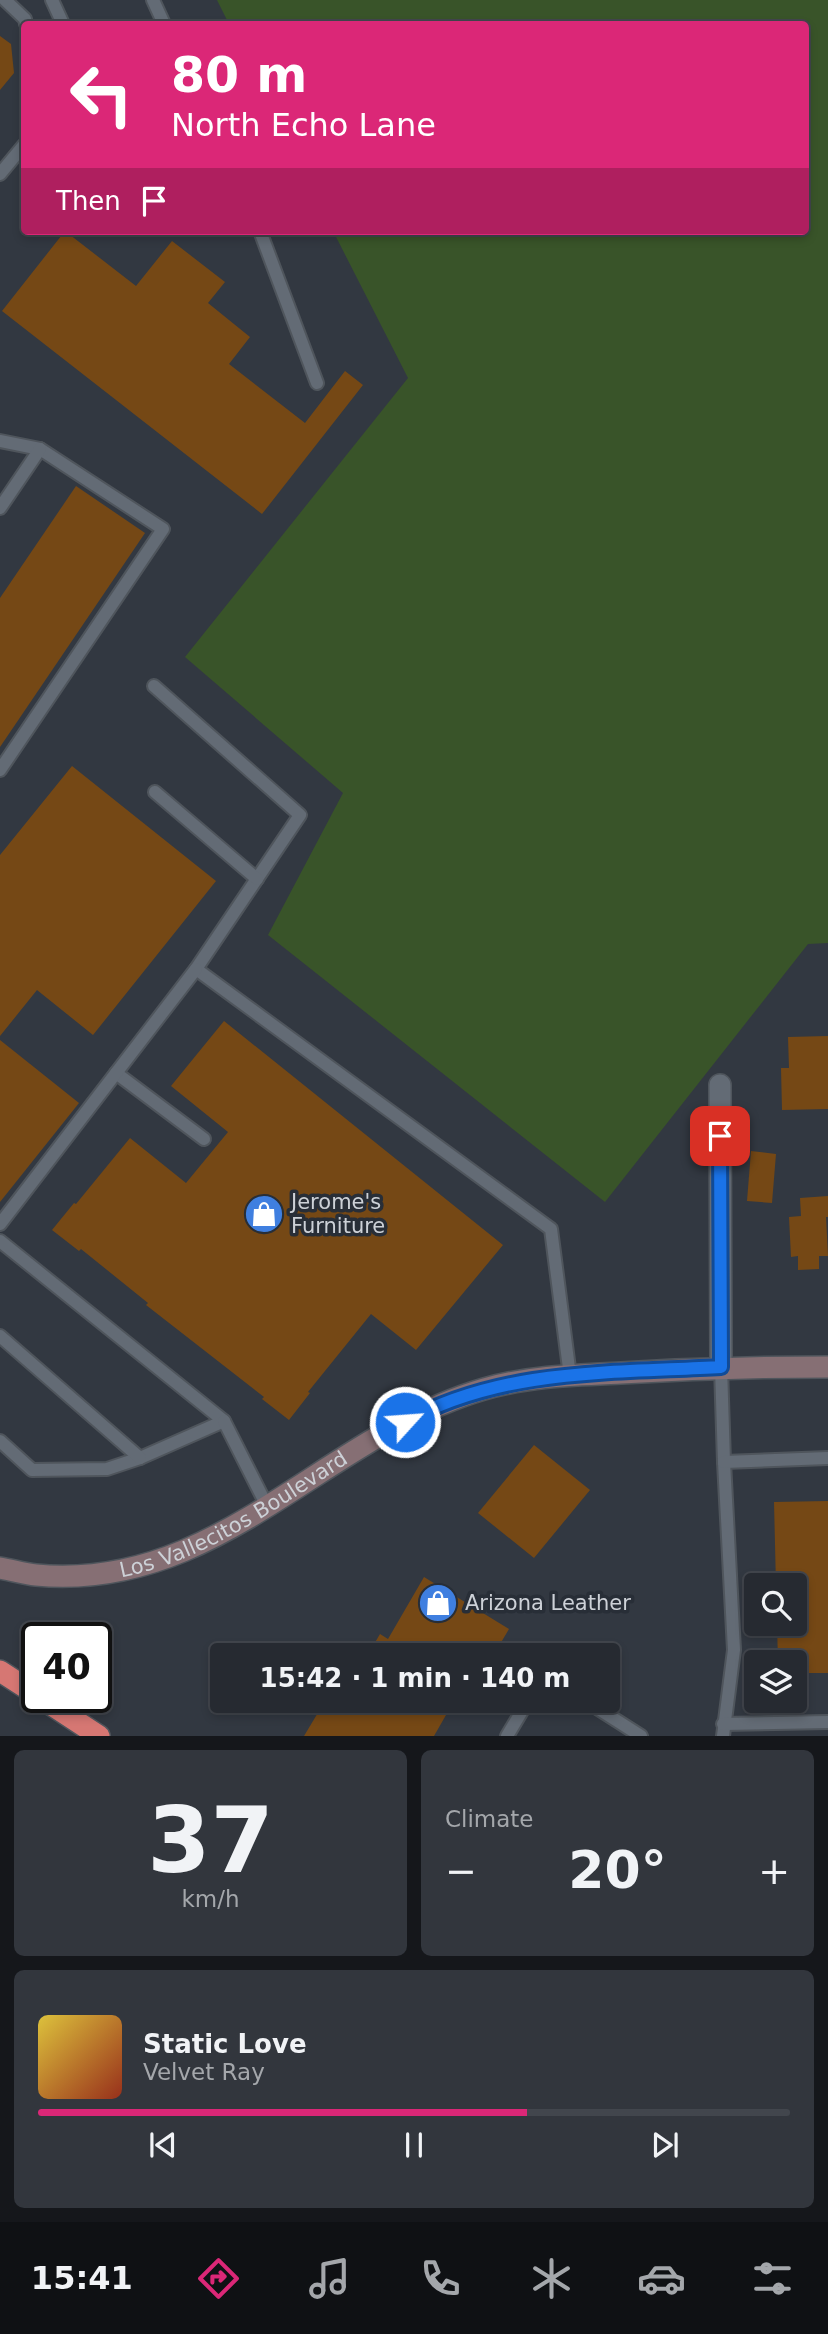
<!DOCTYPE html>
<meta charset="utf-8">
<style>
body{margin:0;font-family:"DejaVu Sans",sans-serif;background:#32363d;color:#f1f3f6;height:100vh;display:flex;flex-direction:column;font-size:26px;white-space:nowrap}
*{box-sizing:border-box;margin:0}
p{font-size:23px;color:#a4a7ab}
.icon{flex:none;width:38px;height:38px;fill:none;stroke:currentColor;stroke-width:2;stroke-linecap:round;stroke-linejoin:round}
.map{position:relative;height:1736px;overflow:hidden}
.side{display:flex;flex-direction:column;gap:14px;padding:14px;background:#15171b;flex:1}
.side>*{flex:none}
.guide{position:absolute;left:21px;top:21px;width:788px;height:214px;border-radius:7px;box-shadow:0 4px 10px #0003,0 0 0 2px #42464d;background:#db2777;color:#fff;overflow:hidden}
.fabs{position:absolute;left:744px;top:1573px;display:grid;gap:14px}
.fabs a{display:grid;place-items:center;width:63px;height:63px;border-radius:7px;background:#262a31;box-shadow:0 4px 10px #0003,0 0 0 2px #42464d;font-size:35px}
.speed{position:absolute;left:21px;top:1622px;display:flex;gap:14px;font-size:35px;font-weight:700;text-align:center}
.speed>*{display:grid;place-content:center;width:91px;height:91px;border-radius:50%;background:#262a31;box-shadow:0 4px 10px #0003,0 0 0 2px #42464d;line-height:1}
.speed .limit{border:4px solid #111;border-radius:10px;background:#fff;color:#111}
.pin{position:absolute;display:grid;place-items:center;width:60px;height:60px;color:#fff;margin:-30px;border-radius:14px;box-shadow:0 4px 10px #0006}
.me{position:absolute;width:77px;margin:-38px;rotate:64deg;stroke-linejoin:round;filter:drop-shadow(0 0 5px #0008)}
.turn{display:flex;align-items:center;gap:24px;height:147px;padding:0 35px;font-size:32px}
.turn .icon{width:91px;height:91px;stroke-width:2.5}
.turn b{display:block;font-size:49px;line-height:60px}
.then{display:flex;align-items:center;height:66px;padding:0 35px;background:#0003;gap:14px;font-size:26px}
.big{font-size:52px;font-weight:800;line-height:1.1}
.side .card{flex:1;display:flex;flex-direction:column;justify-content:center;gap:10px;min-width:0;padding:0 24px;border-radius:10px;background:#32363d}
.side .dial{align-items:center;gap:0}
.dial b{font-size:91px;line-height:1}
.song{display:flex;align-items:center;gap:21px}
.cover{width:84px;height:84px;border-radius:10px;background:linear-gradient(135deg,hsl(50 70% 55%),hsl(10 70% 35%))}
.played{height:7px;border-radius:4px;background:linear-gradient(90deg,#db2777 65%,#42464d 65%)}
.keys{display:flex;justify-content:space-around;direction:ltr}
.heat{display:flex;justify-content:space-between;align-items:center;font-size:38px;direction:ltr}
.side .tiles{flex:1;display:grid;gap:14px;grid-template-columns:1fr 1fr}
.card:last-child{grid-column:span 2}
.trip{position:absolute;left:210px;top:1643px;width:410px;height:70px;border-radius:7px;background:#262a31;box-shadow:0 4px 10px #0003,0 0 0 2px #42464d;font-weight:800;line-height:70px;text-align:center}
.tab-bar{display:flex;height:112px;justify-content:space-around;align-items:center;background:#0f1114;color:#a4a7ab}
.tab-bar .icon{width:49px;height:49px}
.tab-bar .active{color:#db2777}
.tab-bar b{font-size:32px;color:#f1f3f6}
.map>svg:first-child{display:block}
</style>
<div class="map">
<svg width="828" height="1736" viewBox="0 0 828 1736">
<rect width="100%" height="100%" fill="#323841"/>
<!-- green -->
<polygon fill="#395429" points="217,0 828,0 828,943 808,944 605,1202 268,935 343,793 185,657 408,378 333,231 805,231 805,24 229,24"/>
<!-- building -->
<g fill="#754815">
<polygon points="0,36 11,44 14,73 0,90"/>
<polygon points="65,231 136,286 172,241 225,282 208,303 250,337 229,364 305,423 345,371 363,385 262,514 2,311"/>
<polygon points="76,486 145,533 0,747 0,598"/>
<polygon points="72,766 216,881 93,1035 37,990 0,1036 0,855"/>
<polygon points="224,1021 503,1245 416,1350 371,1314 308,1392 310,1393 289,1420 262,1399 264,1397 146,1305 148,1303 81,1249 79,1251 52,1230 74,1203 76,1204 130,1138 186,1183 228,1132 171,1086"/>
<polygon points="828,1036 828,1109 782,1110 781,1068 789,1068 788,1037"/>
<polygon points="0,1040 79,1103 0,1202"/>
<polygon points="751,1151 776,1154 772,1203 747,1201"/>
<polygon points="828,1196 828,1217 826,1217 828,1256 819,1256 819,1269 798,1270 798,1256 791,1257 789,1217 801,1216 800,1198"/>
<polygon points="534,1445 590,1490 534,1558 478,1513"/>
<polygon points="828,1501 828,1673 794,1673 794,1662 778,1662 777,1624 794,1624 794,1586 776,1586 774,1502"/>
<polygon points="424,1577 509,1629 493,1656 367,1656 380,1634 388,1639"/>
<polygon points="325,1701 454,1701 434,1736 304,1736"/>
</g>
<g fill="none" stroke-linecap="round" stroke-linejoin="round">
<!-- lane casing -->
<g stroke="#4f555c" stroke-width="16">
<g id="lane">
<polyline points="5,0 25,19 26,24"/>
<polyline points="52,0 63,24"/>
<polyline points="153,0 164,24"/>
<polyline points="0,174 24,145"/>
<polyline points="260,231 317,383"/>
<polyline points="0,441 40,449 163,529 0,770"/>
<polyline points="0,508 40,449"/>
<polyline points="154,686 300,815 196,969 551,1229 570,1376"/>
<polyline points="155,792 257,879"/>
<polyline points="116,1073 204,1139"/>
<polyline points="0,1224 196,969"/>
<polyline points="0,1241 224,1421 140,1458 107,1469 32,1470 0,1441"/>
<polyline points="0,1336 140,1458"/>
<polyline points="721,1367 724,1462 734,1650 723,1736"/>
<polyline points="224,1421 268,1508"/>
<polyline points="724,1462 828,1458"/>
<polyline points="586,1701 641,1736"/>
<polyline points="723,1724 828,1722"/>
<polyline points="507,1736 528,1701"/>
</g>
</g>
<!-- street casing -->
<g stroke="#4f555c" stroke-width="24">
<polyline id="street" points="720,1085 721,1367"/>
</g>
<!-- secondary casing -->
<g stroke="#4f555c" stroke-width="24">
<g id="secondary">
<path id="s1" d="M0,1568C12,1570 24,1574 36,1575C218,1592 323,1436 484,1389C529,1376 575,1375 621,1373C690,1369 759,1367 828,1367"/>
</g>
</g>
<!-- highway casing -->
<g stroke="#4f555c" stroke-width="24">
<g id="highway">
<polyline points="0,1671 37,1695"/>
<polyline points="41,1698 99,1736"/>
</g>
</g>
<!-- lane -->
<use href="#lane" stroke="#636b75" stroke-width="12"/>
<!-- street -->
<use href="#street" stroke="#636b75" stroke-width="21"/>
<!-- secondary -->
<use href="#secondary" stroke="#866f74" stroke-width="21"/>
<!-- highway -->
<use href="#highway" stroke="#d67773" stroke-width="21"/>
</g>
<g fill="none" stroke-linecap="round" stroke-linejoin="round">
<!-- route casing -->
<g stroke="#114b97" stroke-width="18">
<path id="route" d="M405,1422C501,1368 614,1373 721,1367L720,1136"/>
</g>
<!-- route -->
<use href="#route" stroke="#1a73e8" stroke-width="12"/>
</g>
<!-- icons -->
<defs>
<g id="shop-disc" transform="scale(2.0125)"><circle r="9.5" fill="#3f7fe0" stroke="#282e37"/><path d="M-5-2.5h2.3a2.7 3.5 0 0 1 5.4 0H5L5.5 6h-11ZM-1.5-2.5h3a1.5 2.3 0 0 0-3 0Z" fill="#fff"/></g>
</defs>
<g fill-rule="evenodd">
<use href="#shop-disc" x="264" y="1214"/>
<use href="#shop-disc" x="438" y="1603"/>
</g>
<g text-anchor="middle" stroke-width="7" stroke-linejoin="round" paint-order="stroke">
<!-- poi labels -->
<g font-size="21" fill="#cdd1d7" stroke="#282e37" text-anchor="start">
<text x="291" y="1209">Jerome's<tspan x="291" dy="24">Furniture</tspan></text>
<text x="465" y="1610">Arizona Leather</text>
</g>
<!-- street labels -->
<g font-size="21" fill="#cdd1d7" stroke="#282e37">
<text dy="7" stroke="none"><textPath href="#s1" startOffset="248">Los Vallecitos Boulevard</textPath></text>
</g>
</g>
</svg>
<div class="fabs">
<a><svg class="icon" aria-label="search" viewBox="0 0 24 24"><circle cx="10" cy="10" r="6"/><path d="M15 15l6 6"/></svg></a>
<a><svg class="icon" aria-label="layers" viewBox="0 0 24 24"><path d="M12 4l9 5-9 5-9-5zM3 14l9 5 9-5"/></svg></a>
</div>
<div class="speed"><div class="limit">40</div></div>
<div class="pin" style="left:720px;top:1136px;background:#d93025"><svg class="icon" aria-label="arrive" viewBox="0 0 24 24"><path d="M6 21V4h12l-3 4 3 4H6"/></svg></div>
<svg class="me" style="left:405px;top:1422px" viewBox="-20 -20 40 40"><circle r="17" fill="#1a73e8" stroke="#fff" stroke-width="3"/><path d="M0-11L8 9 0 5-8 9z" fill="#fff"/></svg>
<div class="trip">15:42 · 1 min · 140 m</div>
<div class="guide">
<div class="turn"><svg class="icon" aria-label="left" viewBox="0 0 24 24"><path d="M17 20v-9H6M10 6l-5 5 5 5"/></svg><div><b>80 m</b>North Echo Lane</div></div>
<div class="then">Then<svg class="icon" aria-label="arrive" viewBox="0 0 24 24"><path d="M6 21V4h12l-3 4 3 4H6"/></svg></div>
</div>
</div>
<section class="side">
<div class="tiles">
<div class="card dial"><b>37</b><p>km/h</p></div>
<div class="card"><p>Climate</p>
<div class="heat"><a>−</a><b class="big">20°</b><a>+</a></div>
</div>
<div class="card">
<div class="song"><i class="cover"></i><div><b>Static Love</b><p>Velvet Ray</p></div></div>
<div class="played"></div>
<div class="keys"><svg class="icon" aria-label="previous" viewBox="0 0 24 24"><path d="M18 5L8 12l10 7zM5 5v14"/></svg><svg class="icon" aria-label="pause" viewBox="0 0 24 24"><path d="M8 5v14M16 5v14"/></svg><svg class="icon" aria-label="next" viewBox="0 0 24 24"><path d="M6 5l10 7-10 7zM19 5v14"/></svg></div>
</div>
</div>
</section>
<nav class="tab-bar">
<b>15:41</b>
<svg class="icon active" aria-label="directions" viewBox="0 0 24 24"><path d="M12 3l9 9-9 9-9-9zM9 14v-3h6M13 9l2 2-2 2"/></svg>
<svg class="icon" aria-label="music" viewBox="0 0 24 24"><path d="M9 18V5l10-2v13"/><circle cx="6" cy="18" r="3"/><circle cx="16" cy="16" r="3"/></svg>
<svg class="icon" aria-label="phone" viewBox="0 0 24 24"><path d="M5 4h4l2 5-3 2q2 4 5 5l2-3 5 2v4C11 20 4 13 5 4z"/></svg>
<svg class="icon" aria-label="climate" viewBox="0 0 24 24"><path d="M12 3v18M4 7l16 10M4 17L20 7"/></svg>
<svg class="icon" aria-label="car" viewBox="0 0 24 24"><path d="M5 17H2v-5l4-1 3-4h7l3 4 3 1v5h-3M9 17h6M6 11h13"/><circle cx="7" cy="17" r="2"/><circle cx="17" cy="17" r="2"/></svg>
<svg class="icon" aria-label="filters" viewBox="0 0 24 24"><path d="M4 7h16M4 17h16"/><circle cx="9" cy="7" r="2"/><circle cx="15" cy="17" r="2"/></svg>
</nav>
